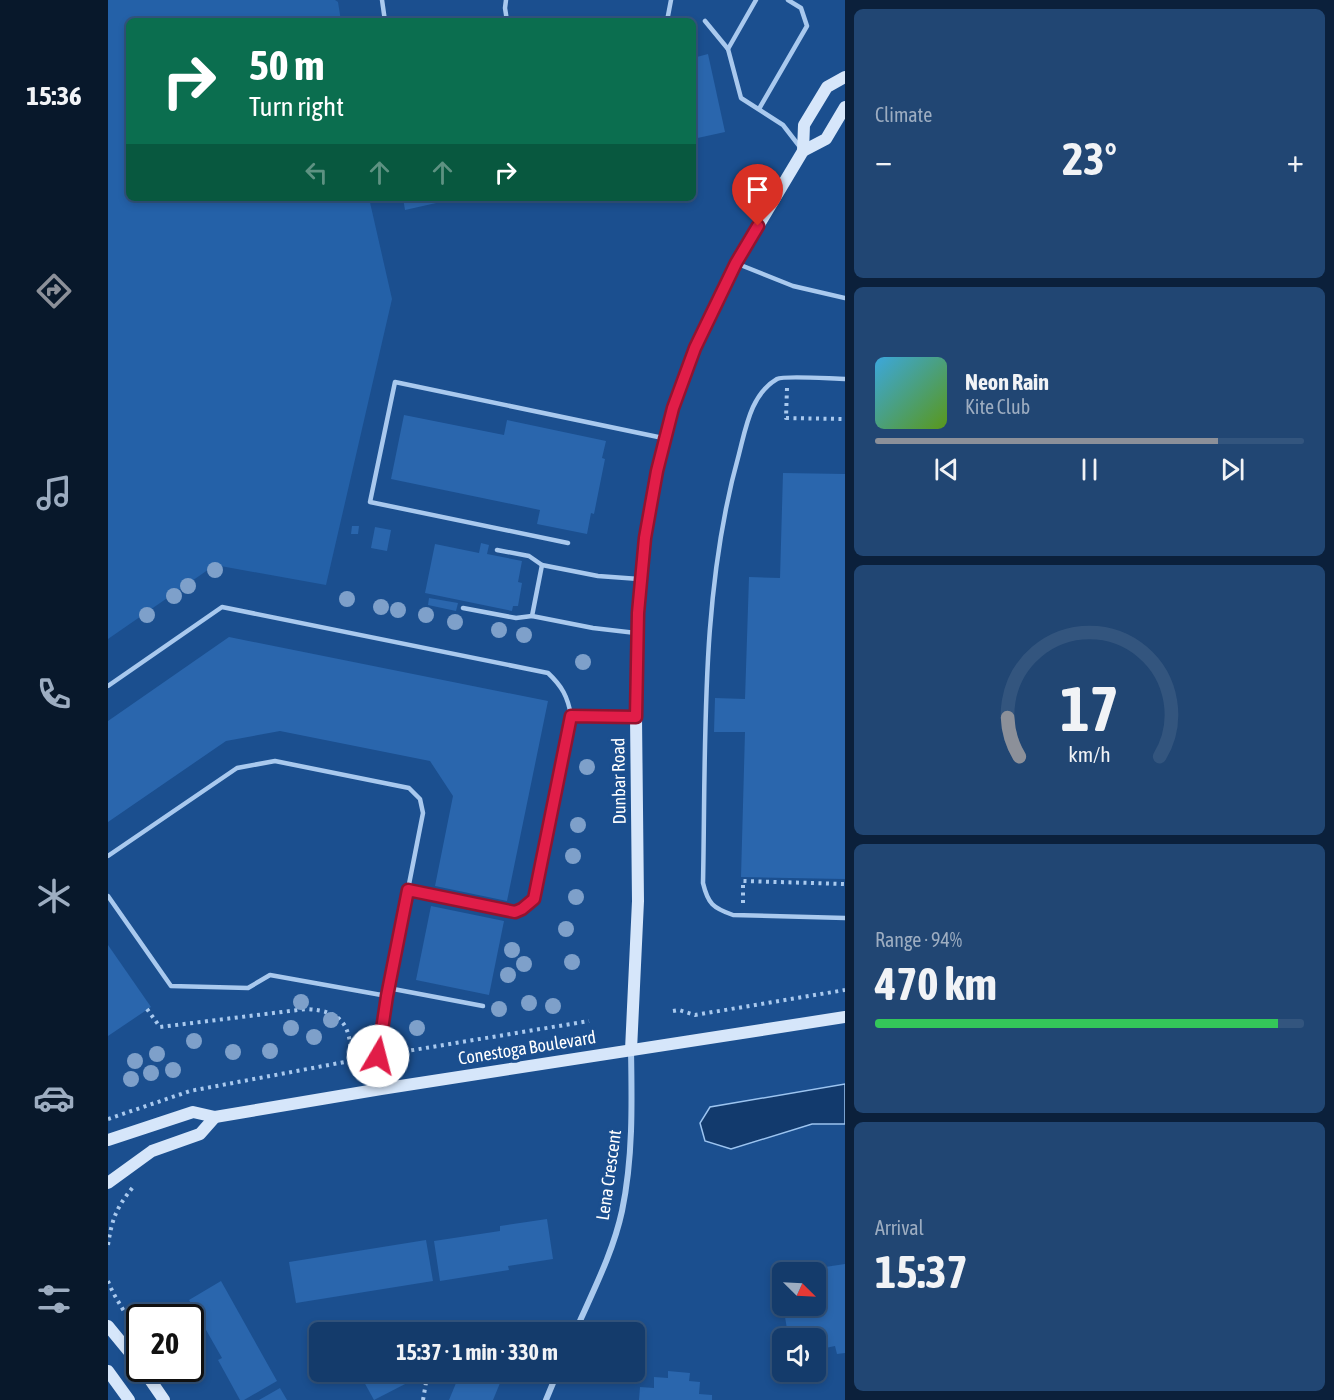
<!DOCTYPE html>
<meta charset="utf-8">
<style>
body{margin:0;font-family:"Asap Condensed",sans-serif;background:#214673;color:#f1f3f6;height:100vh;display:flex;flex-direction:column;font-size:22px;white-space:nowrap}
*{box-sizing:border-box;margin:0}
p{font-size:20px;color:#9dadc1}
.icon{flex:none;width:33px;height:33px;fill:none;stroke:currentColor;stroke-width:2;stroke-linecap:round;stroke-linejoin:round}
.map{position:relative;flex:1;overflow:hidden}
.details{display:flex;flex-direction:column;gap:9px;padding:9px;background:#0b203b;width:489px}
.details>*{flex:none}
.hud{position:absolute;left:18px;top:18px;width:570px;height:183px;border-radius:9px;box-shadow:0 3px 9px #0003,0 0 0 2px #33557e;background:#0b6e4f;color:#fff;overflow:hidden}
.needle{width:39px;rotate:114deg}
.controls{position:absolute;left:664px;top:1262px;display:grid;gap:12px}
.controls a{display:grid;place-items:center;width:54px;height:54px;border-radius:9px;background:#143b6b;box-shadow:0 3px 9px #0003,0 0 0 2px #33557e;font-size:30px}
.speed{position:absolute;left:18px;top:1304px;display:flex;gap:12px;font-size:30px;font-weight:700;text-align:center}
.speed>*{display:grid;place-content:center;width:78px;height:78px;border-radius:50%;background:#143b6b;box-shadow:0 3px 9px #0003,0 0 0 2px #33557e;line-height:1}
.speed .limit{border:3px solid #111;border-radius:9px;background:#fff;color:#111}
.pin{position:absolute;display:grid;place-items:center;width:51px;height:51px;color:#fff;margin:-62px -26px;border-radius:50% 50% 50% 0;rotate:-45deg;box-shadow:0 0 6px #0007}
.pin .icon{rotate:45deg}
.me{position:absolute;width:66px;margin:-33px;rotate:8deg;stroke-linejoin:round;filter:drop-shadow(0 0 4px #0008)}
.turn{display:flex;align-items:center;gap:21px;height:126px;padding:0 24px;font-size:27px}
.turn .icon{width:78px;height:78px;stroke-width:2.5}
.turn b{display:block;font-size:42px;line-height:51px}
.lanes{display:flex;align-items:center;height:57px;padding:0 24px;background:#0003;justify-content:center;gap:30px;direction:ltr}
.lanes .off{opacity:.35}
.big{font-size:45px;font-weight:700;line-height:1.1}
.details .tile{flex:1;display:flex;flex-direction:column;justify-content:center;gap:9px;min-width:0;padding:0 21px;border-radius:9px;background:#214673}
.details .dial{align-items:center;gap:0}
.dial svg{height:156px;overflow:visible;fill:none;stroke:#33557e;stroke-width:7;stroke-linecap:round;text-anchor:middle}
.dial text{fill:#f1f3f6;stroke:none}
.song{display:flex;align-items:center;gap:18px}
.cover{width:72px;height:72px;border-radius:9px;background:linear-gradient(135deg,hsl(200 70% 55%),hsl(90 70% 35%))}
.played{height:6px;border-radius:3px;background:linear-gradient(90deg,#8c9099 80%,#33557e 80%)}
.keys{display:flex;justify-content:space-around;direction:ltr}
.heat{display:flex;justify-content:space-between;align-items:center;font-size:33px;direction:ltr}
.charge{height:9px;border-radius:4px;background:linear-gradient(90deg,#34c759 94%,#33557e 0)}
.trip{position:absolute;left:201px;top:1322px;width:336px;height:60px;border-radius:9px;background:#143b6b;box-shadow:0 3px 9px #0003,0 0 0 2px #33557e;font-weight:700;line-height:60px;text-align:center}
main{display:flex;flex:1;min-height:0}
.tab-bar{display:flex;flex-direction:column;width:108px;justify-content:space-around;align-items:center;background:#08182b;color:#9dadc1}
.tab-bar .icon{width:42px;height:42px}
.tab-bar .active{color:#8c9099}
.tab-bar b{font-size:27px;color:#f1f3f6}
.map>svg:first-child{display:block}
</style>
<main>
<nav class="tab-bar">
<b>15:36</b>
<svg class="icon active" aria-label="directions" viewBox="0 0 24 24"><path d="M12 3l9 9-9 9-9-9zM9 14v-3h6M13 9l2 2-2 2"/></svg>
<svg class="icon" aria-label="music" viewBox="0 0 24 24"><path d="M9 18V5l10-2v13"/><circle cx="6" cy="18" r="3"/><circle cx="16" cy="16" r="3"/></svg>
<svg class="icon" aria-label="phone" viewBox="0 0 24 24"><path d="M5 4h4l2 5-3 2q2 4 5 5l2-3 5 2v4C11 20 4 13 5 4z"/></svg>
<svg class="icon" aria-label="climate" viewBox="0 0 24 24"><path d="M12 3v18M4 7l16 10M4 17L20 7"/></svg>
<svg class="icon" aria-label="car" viewBox="0 0 24 24"><path d="M5 17H2v-5l4-1 3-4h7l3 4 3 1v5h-3M9 17h6M6 11h13"/><circle cx="7" cy="17" r="2"/><circle cx="17" cy="17" r="2"/></svg>
<svg class="icon" aria-label="filters" viewBox="0 0 24 24"><path d="M4 7h16M4 17h16"/><circle cx="9" cy="7" r="2"/><circle cx="15" cy="17" r="2"/></svg>
</nav>
<div class="map">
<svg width="737" height="1400" viewBox="0 0 737 1400">
<rect width="100%" height="100%" fill="#1b4f8f"/>
<!-- green -->
<polygon fill="#2461a8" points="0,0 227,0 230,2 233,21 21,21 21,198 261,198 284,299 218,585 107,565 0,639"/>
<!-- water -->
<polygon fill="#123a6d" stroke="#9cc4f0" stroke-width="1.5" points="737,1084 737,1124 704,1124 623,1149 597,1141 592,1123 602,1107"/>
<!-- building -->
<g fill="#2a66ad">
<polygon points="600,54 617,132 585,139 585,58"/>
<polygon points="295,198 346,198 346,199 297,210"/>
<polygon points="366,198 385,198 385,199 367,203"/>
<polygon points="296,415 396,435 399,420 498,441 494,458 497,459 486,514 483,513 479,534 429,524 432,510 283,479"/>
<polygon points="675,473 737,474 737,879 633,877 637,732 606,732 607,698 637,699 641,577 672,578"/>
<polygon points="244,526 251,526 250,534 243,534"/>
<polygon points="267,527 283,530 279,551 263,548"/>
<polygon points="373,543 381,545 379,554 414,561 410,582 414,583 410,606 405,606 404,611 317,593 327,544 371,553"/>
<polygon points="321,598 350,603 348,611 320,605"/>
<polygon points="121,637 440,701 399,901 327,886 345,796 322,761 172,731 118,741 0,822 0,721"/>
<polygon points="323,906 396,921 381,995 308,980"/>
<polygon points="0,945 43,1007 0,1036"/>
<polygon points="439,1219 445,1259 400,1266 401,1270 332,1281 326,1241 392,1231 392,1226"/>
<polygon points="318,1240 325,1281 188,1303 181,1262"/>
<polygon points="737,1264 737,1353 729,1354 727,1346 708,1350 708,1338 692,1338 691,1327 679,1329 675,1305 708,1305 708,1275 717,1273 717,1267"/>
<polygon points="113,1281 169,1381 136,1400 132,1400 110,1360 114,1358 81,1300"/>
<polygon points="250,1371 294,1371 301,1382 266,1400"/>
<polygon points="353,1371 397,1371 385,1400 341,1400"/>
<polygon points="560,1371 582,1373 581,1381 592,1382 591,1394 604,1395 604,1400 531,1400 532,1387 546,1388 546,1377 560,1378"/>
<polygon points="172,1388 179,1400 151,1400"/>
</g>
<g fill="none" stroke-linecap="round" stroke-linejoin="round">
<!-- path -->
<g stroke="#a9c9ee" stroke-width="4" stroke-dasharray="3 4.5" stroke-linecap="butt">
<polyline points="679,388 678,418 737,419"/>
<polyline points="635,903 635,881 737,884"/>
<path d="M39,1009L52,1027L198,1009C235,1011 243,1025 243,1061"/>
<polyline points="565,1011 571,1010 587,1015 737,990"/>
<polyline points="281,1054 481,1021"/>
<polyline points="0,1119 82,1091 258,1058"/>
<path d="M0,1245C4,1219 8,1208 25,1187"/>
<path d="M0,1281C6,1298 18,1311 24,1328"/>
<polyline points="422,1332 436,1330"/>
<polyline points="315,1400 320,1371"/>
</g>
<!-- lane -->
<g stroke="#a9c9ee" stroke-width="4.5">
<polyline points="274,0 277,21"/>
<polyline points="398,0 397,8 399,21"/>
<polyline points="559,21 563,0"/>
<polyline points="597,21 620,49 633,98 675,125 692,147"/>
<polyline points="620,49 648,0"/>
<polyline points="651,109 699,26 693,8 680,0"/>
<polyline points="630,264 685,286 737,298"/>
<path d="M737,379C725,379 677,375 669,379C643,394 638,427 631,454C592,593 598,739 595,883C600,904 605,908 625,915L737,918"/>
<polyline points="460,543 262,502 287,382 555,438"/>
<polyline points="389,550 421,556 434,565"/>
<polyline points="355,608 408,618 424,616"/>
<polyline points="528,633 485,628 424,616 434,565 490,576 531,579"/>
<path d="M0,686L114,607L440,673C454,686 460,697 463,716L426,899L415,909L407,912L300,890"/>
<polyline points="463,716 528,717"/>
<polyline points="0,856 129,768 167,761 301,788 312,799 315,813 279,996 270,1056 273,1087"/>
<polyline points="0,896 63,986 140,988 162,975 279,996"/>
<polyline points="280,988 375,1006"/>
</g>
<!-- street -->
<g stroke="#a9c9ee" stroke-width="6">
<path d="M467,1332C484,1293 505,1253 514,1211C525,1159 524,1104 523,1050"/>
<polyline points="438,1400 450,1371"/>
</g>
<!-- secondary -->
<g stroke="#d6e6fa" stroke-width="12">
<polyline points="695,151 696,125 719,87 737,77"/>
<polyline points="523,1050 530,901 528,717 530,613 537,538 549,471 565,408 587,348 628,263 695,151 718,139 737,107"/>
<polyline points="0,1140 85,1112 107,1117 273,1089 737,1017"/>
<polyline points="0,1183 44,1151 92,1134 107,1117"/>
<polyline points="0,1326 32,1365"/>
<polyline points="34,1368 56,1400"/>
<polyline points="0,1371 21,1400"/>
</g>
</g>
<!-- trees -->
<g fill="#7ea0ca">
<circle cx="107" cy="570" r="8"/>
<circle cx="80" cy="586" r="8"/>
<circle cx="66" cy="596" r="8"/>
<circle cx="239" cy="599" r="8"/>
<circle cx="273" cy="607" r="8"/>
<circle cx="290" cy="610" r="8"/>
<circle cx="39" cy="615" r="8"/>
<circle cx="318" cy="615" r="8"/>
<circle cx="347" cy="622" r="8"/>
<circle cx="391" cy="630" r="8"/>
<circle cx="416" cy="635" r="8"/>
<circle cx="475" cy="662" r="8"/>
<circle cx="479" cy="767" r="8"/>
<circle cx="470" cy="825" r="8"/>
<circle cx="465" cy="856" r="8"/>
<circle cx="468" cy="897" r="8"/>
<circle cx="458" cy="929" r="8"/>
<circle cx="404" cy="950" r="8"/>
<circle cx="464" cy="962" r="8"/>
<circle cx="416" cy="964" r="8"/>
<circle cx="400" cy="975" r="8"/>
<circle cx="193" cy="1002" r="8"/>
<circle cx="421" cy="1003" r="8"/>
<circle cx="445" cy="1006" r="8"/>
<circle cx="391" cy="1009" r="8"/>
<circle cx="223" cy="1020" r="8"/>
<circle cx="183" cy="1028" r="8"/>
<circle cx="309" cy="1028" r="8"/>
<circle cx="206" cy="1037" r="8"/>
<circle cx="86" cy="1041" r="8"/>
<circle cx="162" cy="1051" r="8"/>
<circle cx="125" cy="1052" r="8"/>
<circle cx="49" cy="1054" r="8"/>
<circle cx="27" cy="1061" r="8"/>
<circle cx="65" cy="1070" r="8"/>
<circle cx="43" cy="1073" r="8"/>
<circle cx="23" cy="1079" r="8"/>
</g>
<g fill="none" stroke-linecap="round" stroke-linejoin="round">
<!-- route casing -->
<g stroke="#92132f" stroke-width="15">
<polyline id="route" points="270,1056 279,996 300,890 407,912 414,909 426,899 463,716 528,717 530,613 537,538 549,471 565,408 587,348 628,263 650,226"/>
</g>
<!-- route -->
<use href="#route" stroke="#e11d48" stroke-width="10"/>
</g>
<g text-anchor="middle" stroke-width="6" stroke-linejoin="round" paint-order="stroke">
<!-- street labels -->
<g font-size="18" fill="#fff" stroke="#1b4f8f">
<text transform="translate(511 781) rotate(-91)" y="6">Dunbar Road</text>
<text transform="translate(419 1048) rotate(-9)" y="6">Conestoga Boulevard</text>
<text transform="translate(501 1175) rotate(-82)" y="6">Lena Crescent</text>
</g>
</g>
</svg>
<div class="controls">
<a><svg class="needle" viewBox="-14 -14 28 28"><path d="M0-13l5 13h-10z" fill="#e53935"/><path d="M0 13l5-13h-10z" fill="#9dadc1"/></svg></a>
<a><svg class="icon" aria-label="sound" viewBox="0 0 24 24"><path d="M4 9h4l5-4v14l-5-4H4zM17 9q2 3 0 6"/></svg></a>
</div>
<div class="speed"><div class="limit">20</div></div>
<div class="pin" style="left:650px;top:226px;background:#d93025"><svg class="icon" aria-label="arrive" viewBox="0 0 24 24"><path d="M6 21V4h12l-3 4 3 4H6"/></svg></div>
<svg class="me" style="left:270px;top:1056px" viewBox="-20 -20 40 40"><circle r="19" fill="#fff"/><path d="M0-13L10 11 0 6-10 11z" fill="#e11d48"/></svg>
<div class="trip">15:37 · 1 min · 330 m</div>
<div class="hud">
<div class="turn"><svg class="icon" aria-label="right" viewBox="0 0 24 24"><path d="M7 20v-9h11M14 6l5 5-5 5"/></svg><div><b>50 m</b>Turn right</div></div>
<div class="lanes"><svg class="icon off" aria-label="left" viewBox="0 0 24 24"><path d="M17 20v-9H6M10 6l-5 5 5 5"/></svg><svg class="icon off" aria-label="ahead" viewBox="0 0 24 24"><path d="M12 20V5M6 11l6-6 6 6"/></svg><svg class="icon off" aria-label="ahead" viewBox="0 0 24 24"><path d="M12 20V5M6 11l6-6 6 6"/></svg><svg class="icon" aria-label="right" viewBox="0 0 24 24"><path d="M7 20v-9h11M14 6l5 5-5 5"/></svg></div>
</div>
</div>
<section class="details">
<div class="tile"><p>Climate</p>
<div class="heat"><a>−</a><b class="big">23°</b><a>+</a></div>
</div>
<div class="tile">
<div class="song"><i class="cover"></i><div><b>Neon Rain</b><p>Kite Club</p></div></div>
<div class="played"></div>
<div class="keys"><svg class="icon" aria-label="previous" viewBox="0 0 24 24"><path d="M18 5L8 12l10 7zM5 5v14"/></svg><svg class="icon" aria-label="pause" viewBox="0 0 24 24"><path d="M8 5v14M16 5v14"/></svg><svg class="icon" aria-label="next" viewBox="0 0 24 24"><path d="M6 5l10 7-10 7zM19 5v14"/></svg></div>
</div>
<div class="tile dial"><svg viewBox="0 0 100 80">
<path d="M14 69A42 42 0 1 1 86 69"/>
<path d="M14 69A42 42 0 0 1 8 49" stroke="#8c9099"/>
<text x="50" y="56" font-size="32" font-weight="700">17</text>
<text x="50" y="72" font-size="11">km/h</text>
</svg></div>
<div class="tile"><p>Range · 94%</p><b class="big">470 km</b><div class="charge"></div></div>
<div class="tile"><p>Arrival</p><b class="big">15:37</b></div>
</section>
</main>
